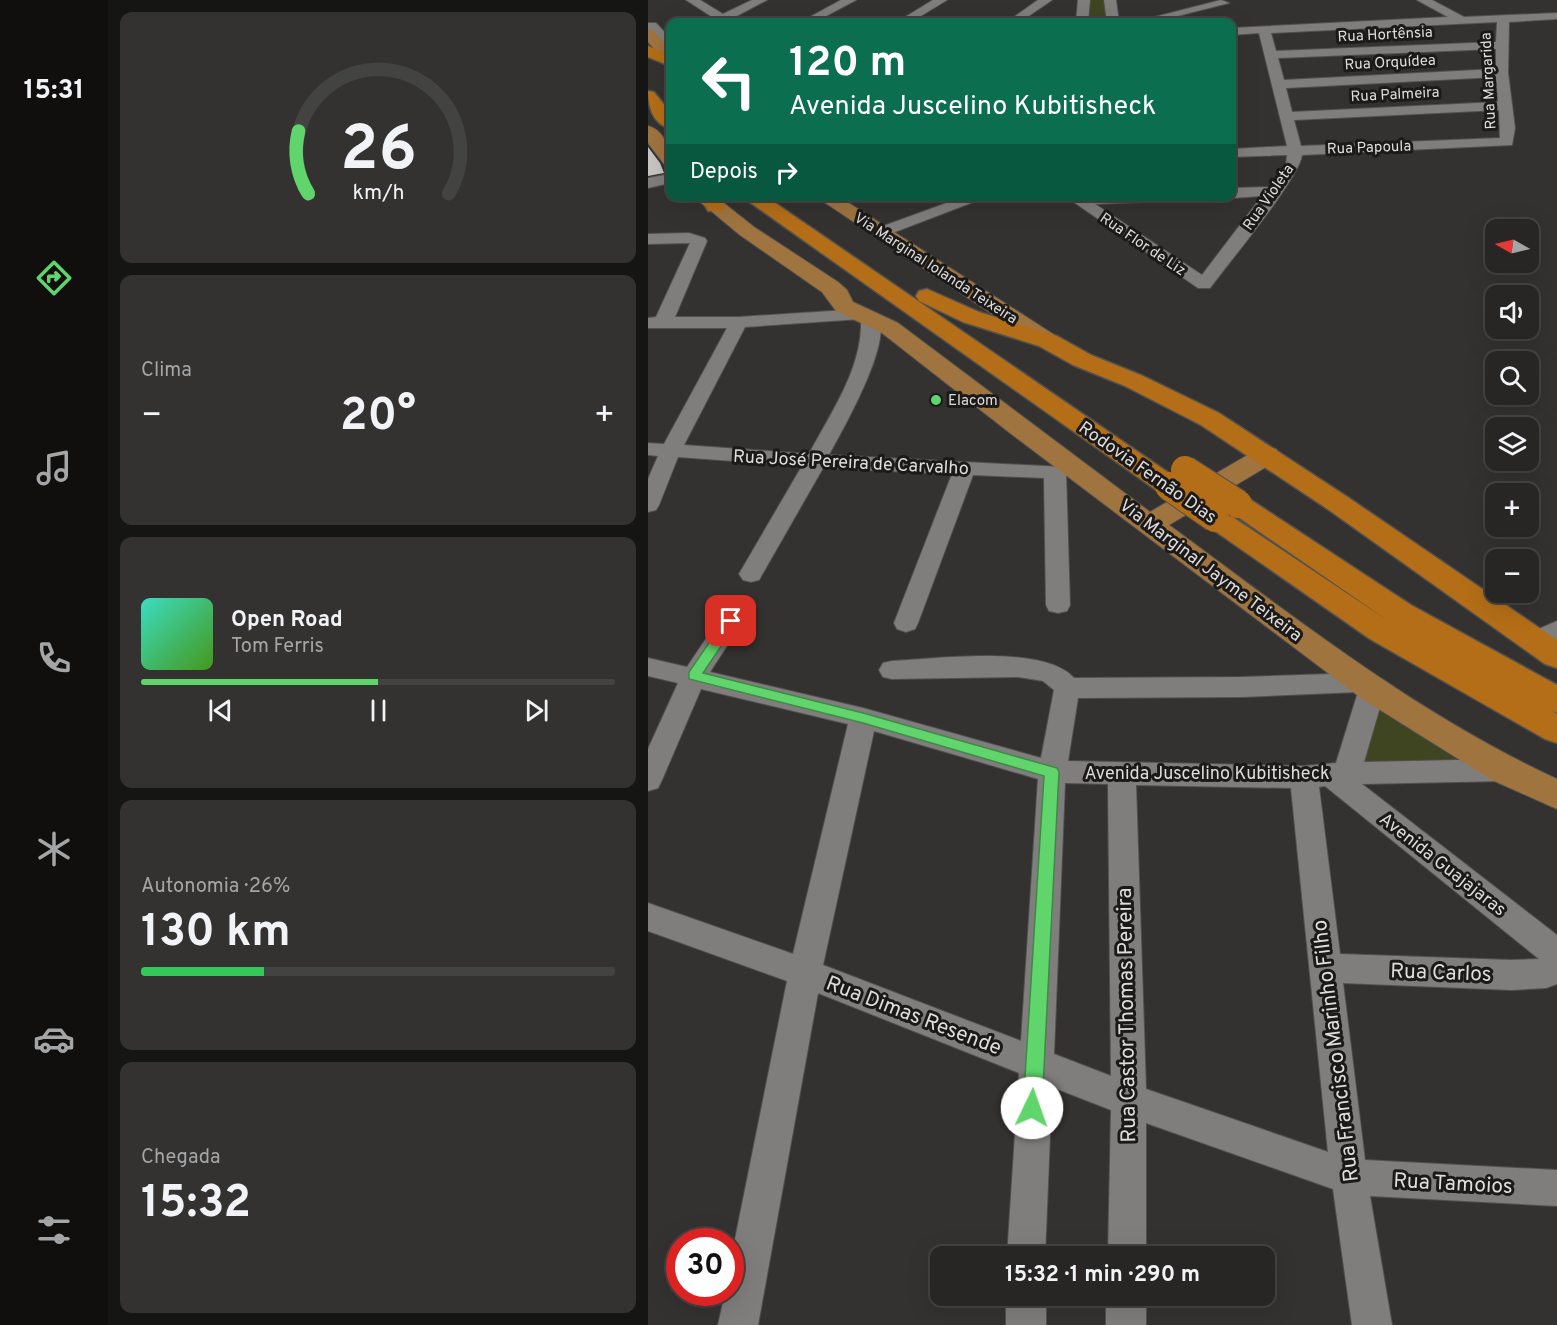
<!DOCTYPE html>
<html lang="pt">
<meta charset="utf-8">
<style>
body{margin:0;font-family:Overpass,sans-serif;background:#333231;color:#f1f3f6;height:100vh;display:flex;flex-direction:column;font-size:22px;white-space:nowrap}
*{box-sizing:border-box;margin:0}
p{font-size:20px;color:#a4a5a6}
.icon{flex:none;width:33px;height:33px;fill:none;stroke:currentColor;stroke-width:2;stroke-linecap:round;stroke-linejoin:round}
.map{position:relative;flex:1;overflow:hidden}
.side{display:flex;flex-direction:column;gap:12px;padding:12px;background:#151514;width:540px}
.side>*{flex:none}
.guide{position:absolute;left:18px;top:18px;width:570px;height:183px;border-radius:12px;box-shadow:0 6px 24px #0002,0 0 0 2px #434341;background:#0b6e4f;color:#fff;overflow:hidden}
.needle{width:39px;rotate:278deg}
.buttons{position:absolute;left:837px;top:219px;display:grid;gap:12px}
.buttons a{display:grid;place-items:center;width:54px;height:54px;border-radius:12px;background:#272624;box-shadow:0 6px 24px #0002,0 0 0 2px #434341;font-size:30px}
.speed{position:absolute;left:18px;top:1228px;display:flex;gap:12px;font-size:30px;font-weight:700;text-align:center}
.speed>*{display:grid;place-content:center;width:78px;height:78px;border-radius:50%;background:#272624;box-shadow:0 6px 24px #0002,0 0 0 2px #434341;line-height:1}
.speed .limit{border:9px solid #d22;background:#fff;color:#111}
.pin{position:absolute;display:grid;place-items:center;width:51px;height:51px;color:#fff;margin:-26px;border-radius:12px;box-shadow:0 3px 9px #0006}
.me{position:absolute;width:66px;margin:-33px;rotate:3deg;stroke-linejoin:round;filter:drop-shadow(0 0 4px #0008)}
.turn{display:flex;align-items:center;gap:21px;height:126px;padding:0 24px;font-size:27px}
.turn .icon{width:78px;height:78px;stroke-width:2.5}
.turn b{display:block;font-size:42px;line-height:51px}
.then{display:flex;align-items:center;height:57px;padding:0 24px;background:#0003;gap:12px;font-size:22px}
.big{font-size:45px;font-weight:700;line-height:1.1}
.side .widget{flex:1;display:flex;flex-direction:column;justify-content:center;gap:9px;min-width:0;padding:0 21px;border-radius:12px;background:#333231}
.side .dial{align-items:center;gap:0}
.dial svg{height:156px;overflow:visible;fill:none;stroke:#434341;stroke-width:7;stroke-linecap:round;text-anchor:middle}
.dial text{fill:#f1f3f6;stroke:none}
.song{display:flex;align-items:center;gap:18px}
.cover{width:72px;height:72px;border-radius:9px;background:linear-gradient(135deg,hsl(170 70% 55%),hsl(100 70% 35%))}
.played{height:6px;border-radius:3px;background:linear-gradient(90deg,#5fd56b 50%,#434341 50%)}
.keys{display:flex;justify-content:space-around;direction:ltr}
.heat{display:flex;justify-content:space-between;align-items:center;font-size:33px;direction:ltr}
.charge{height:9px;border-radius:4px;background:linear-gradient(90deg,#34c759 26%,#434341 0)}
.trip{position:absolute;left:282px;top:1246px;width:345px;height:60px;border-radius:12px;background:#272624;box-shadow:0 6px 24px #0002,0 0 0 2px #434341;font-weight:700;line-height:60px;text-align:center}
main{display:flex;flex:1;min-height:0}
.tabs{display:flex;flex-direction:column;width:108px;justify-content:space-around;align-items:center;background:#100f0e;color:#a4a5a6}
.tabs .icon{width:42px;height:42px}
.tabs .active{color:#5fd56b}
.tabs b{font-size:27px;color:#f1f3f6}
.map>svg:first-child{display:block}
</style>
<main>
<nav class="tabs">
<b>15:31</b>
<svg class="icon active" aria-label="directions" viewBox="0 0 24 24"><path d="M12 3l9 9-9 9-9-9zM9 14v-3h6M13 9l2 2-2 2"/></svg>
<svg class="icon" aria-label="music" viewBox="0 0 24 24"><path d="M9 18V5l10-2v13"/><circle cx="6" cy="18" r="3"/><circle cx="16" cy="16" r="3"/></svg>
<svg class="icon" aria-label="phone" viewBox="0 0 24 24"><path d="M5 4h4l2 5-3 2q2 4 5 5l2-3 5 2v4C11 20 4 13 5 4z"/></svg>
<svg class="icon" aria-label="climate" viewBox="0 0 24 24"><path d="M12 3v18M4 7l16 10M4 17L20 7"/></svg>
<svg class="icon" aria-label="car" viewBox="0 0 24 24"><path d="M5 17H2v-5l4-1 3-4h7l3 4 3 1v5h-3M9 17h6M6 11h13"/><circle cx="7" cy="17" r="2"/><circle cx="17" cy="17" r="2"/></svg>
<svg class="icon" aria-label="filters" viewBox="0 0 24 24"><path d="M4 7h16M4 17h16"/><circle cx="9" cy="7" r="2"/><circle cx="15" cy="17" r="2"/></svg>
</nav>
<section class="side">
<div class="widget dial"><svg viewBox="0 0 100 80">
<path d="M14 69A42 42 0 1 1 86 69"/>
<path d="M14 69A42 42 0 0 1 9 37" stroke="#5fd56b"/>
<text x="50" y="56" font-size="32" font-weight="700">26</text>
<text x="50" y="72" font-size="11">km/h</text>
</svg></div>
<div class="widget"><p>Clima</p>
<div class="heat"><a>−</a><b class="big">20°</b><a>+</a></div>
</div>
<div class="widget">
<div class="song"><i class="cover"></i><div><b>Open Road</b><p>Tom Ferris</p></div></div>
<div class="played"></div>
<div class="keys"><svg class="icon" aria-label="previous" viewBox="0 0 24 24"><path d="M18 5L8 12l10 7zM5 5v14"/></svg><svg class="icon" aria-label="pause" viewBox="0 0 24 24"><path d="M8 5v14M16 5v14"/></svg><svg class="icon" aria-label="next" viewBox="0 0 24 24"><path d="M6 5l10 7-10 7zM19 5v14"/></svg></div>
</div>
<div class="widget"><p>Autonomia · 26%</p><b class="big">130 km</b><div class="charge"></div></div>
<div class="widget"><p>Chegada</p><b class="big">15:32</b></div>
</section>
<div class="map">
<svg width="909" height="1325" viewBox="0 0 909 1325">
<rect width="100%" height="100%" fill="#343230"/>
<!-- green -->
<g fill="#3f4421">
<polygon points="441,0 458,0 460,22 440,22"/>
<polygon points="729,704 816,761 710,765"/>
</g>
<!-- building -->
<polygon fill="#c8c5c3" points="0,147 12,163 16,173 0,176"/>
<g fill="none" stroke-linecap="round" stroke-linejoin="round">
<!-- minor casing -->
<g stroke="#52514f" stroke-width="2">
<g id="minor">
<polygon points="38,0 52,0 75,14 104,0 119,0 83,19 85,22 72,22"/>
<polygon points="193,0 208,0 167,22 153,22"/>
<polygon points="285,0 299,0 263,22 249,22"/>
<polygon points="390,0 404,0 372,22 359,22"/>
<polygon points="430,0 442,0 440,22 428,22"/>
<polygon points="456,0 468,0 471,22 459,22"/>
<polygon points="573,0 581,3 506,22 487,22"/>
<path d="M769,0H784L816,17L909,13V19L861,22L860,73L867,128L864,145L654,155C651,179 581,262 562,288H550L417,196H435L442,201L444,196H525L518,201L447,204L554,275L614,196L584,198L579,196H584V188L622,187L638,166L639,155L584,157V149L639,146L611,33L584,35V28L800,17ZM849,22L848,42L628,51L623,33ZM848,49V69L636,80L630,58ZM848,77L850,102L644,112L638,88ZM851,110L852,138L653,146L646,120Z"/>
<polygon points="0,23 8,23 22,38 22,49 18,48 0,29"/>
<polygon points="22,174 22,183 0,188 0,178"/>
<polygon points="318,196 341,196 239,235 233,237 225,232 227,229"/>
<path d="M41,233L57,238L59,241L27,317H91L214,309C219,310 228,312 230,316C245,342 195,429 181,455L415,467L418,472L422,605L419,611L410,613L401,611L398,605L396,478L325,475L270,623L267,629L258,632L249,629L246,623L304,474L175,468L111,580L103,582L95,580L91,574L154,466L30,457L11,505L8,510L0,512V479L10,456L0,455V443L16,444L79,328H0V318L8,317L42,243L0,244V234ZM213,319C215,368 183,412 161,454L36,445L97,327Z"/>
<path d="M83,612L92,615L95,621L62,672L215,708L393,758L406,690L395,681L370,677L244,679L235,677L231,670L235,663L244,661C288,659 395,644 426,678L594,677L713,673L733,683L737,690L716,762L856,759L866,762L870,770L866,778L856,781L714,784L909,935V984L898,988L863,990L695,983L717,1160L909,1170V1206L722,1196L744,1325H704L685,1189L498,1123V1257H460L463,1110L404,1087L397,1257H359L371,1073L170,993L110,1325H70L77,1293H82V1264L139,981L0,931V903L145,954L200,724L53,689L14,780L10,788L0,791V749L30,683L0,676V658L39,667L74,615ZM710,692L688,763L656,766L420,761L430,698L594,697ZM226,731L390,779L373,1041L175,965ZM417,783L460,784L463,1076L406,1054ZM488,785L643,788L680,1152L498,1089ZM677,786L891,959L863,960L692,954L671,787Z"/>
<polygon points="909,621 909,640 886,650 877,647 873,641 877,635"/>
<rect x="358" y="1296" width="40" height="29"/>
<rect x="458" y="1296" width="40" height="29"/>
</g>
</g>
<!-- major casing -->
<g stroke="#52514f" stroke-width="2">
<g id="major">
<polygon points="0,29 5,30 22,49 22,63 17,61 0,42"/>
<path d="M0,126C17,130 22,150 22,165L16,164L0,143Z"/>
<path d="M45,196H67L106,227L190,282L199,290L205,302L250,323L502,512L610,449L619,447L628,449L632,455L628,461L521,525C645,616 768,714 909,779V809L844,780L713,698L362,433L234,333L188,311L174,292L92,235Z"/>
<polygon points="167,196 190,196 408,336 411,341 408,346 392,346"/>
</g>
</g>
<!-- highway casing -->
<g stroke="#52514f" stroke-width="3">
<g id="highway">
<polygon points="0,46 22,55 22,66 0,57"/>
<path d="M0,91L6,92L22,112V128C5,125 0,106 0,91Z"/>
<polygon points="51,196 71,196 77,207 74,211 60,211"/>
<polygon points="93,196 117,196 531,480 535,486 531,492 521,495 511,492"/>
<polygon points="279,289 331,312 409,336 443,355 495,376 571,413 701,498 909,640 909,668 897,664 681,510 553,425 477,386 425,365 391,346 315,322 271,301 268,296 271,291"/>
<polygon points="590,495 600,498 763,605 909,685 909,713 904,711 909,714 909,743 897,739 722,639 557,524 553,518 557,512 567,509 577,512 739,620 580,510 576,504 580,498"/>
</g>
</g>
<!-- minor -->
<use href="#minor" fill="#807e7c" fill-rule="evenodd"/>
<!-- major -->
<use href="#major" fill="#9f743f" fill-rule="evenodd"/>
<!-- highway -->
<use href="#highway" fill="#b46e17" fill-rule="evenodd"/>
<!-- highway-bridge casing -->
<g stroke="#52514f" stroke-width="30" stroke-linecap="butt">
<g id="highway-bridge">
<polyline points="537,470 590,504"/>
<polyline points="521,486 567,518"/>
</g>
</g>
<!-- highway-bridge -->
<use href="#highway-bridge" stroke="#b46e17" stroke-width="28"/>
</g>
<!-- route -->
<polygon fill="#5fd56b" stroke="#3e8a46" stroke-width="1.5" points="83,616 90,621 55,673 215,713 409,768 411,772 394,1108 391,1114 384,1117 378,1114 375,1108 396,776 215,723 41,679 41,672 78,618"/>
<!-- markers -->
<circle fill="#5fd56b" stroke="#1b1a19" stroke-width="2" cx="288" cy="400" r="6"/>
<g text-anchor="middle" stroke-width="6" stroke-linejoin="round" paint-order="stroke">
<!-- far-street labels -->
<g font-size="15" fill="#dedddc" stroke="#1b1a19">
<text transform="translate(737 34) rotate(-3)" y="5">Rua Hortênsia</text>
<text transform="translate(742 62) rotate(-3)" y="5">Rua Orquídea</text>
<text transform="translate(840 81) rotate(-93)" y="5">Rua Margarida</text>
<text transform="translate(747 94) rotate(-3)" y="5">Rua Palmeira</text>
<text transform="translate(721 147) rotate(-2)" y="5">Rua Papoula</text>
<text transform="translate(620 197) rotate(-55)" y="5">Rua Violeta</text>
<text transform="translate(495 244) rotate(34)" y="5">Rua Flor de Liz</text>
<text transform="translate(288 268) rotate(33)" y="5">Via Marginal Iolanda Teixeira</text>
</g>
<!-- far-poi labels -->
<g font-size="15" fill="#dedddc" stroke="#1b1a19" text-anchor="start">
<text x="300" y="405">Elacom</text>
</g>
<!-- street labels -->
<g font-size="18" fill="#dedddc" stroke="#1b1a19">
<text transform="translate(203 462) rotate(3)" y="6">Rua José Pereira de Carvalho</text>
<text transform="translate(500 472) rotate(35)" y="6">Rodovia Fernão Dias</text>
<text transform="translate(563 570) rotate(37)" y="6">Via Marginal Jayme Teixeira</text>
<text x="559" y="779">Avenida Juscelino Kubitisheck</text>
<text transform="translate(795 864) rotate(38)" y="6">Avenida Guajajaras</text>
</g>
<!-- near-street labels -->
<g font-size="21" fill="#dedddc" stroke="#1b1a19">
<text transform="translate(793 972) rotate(2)" y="7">Rua Carlos</text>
<text transform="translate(266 1015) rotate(21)" y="7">Rua Dimas Resende</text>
<text transform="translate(478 1015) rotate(-91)" y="7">Rua Castor Thomas Pereira</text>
<text transform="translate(687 1051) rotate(-97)" y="7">Rua Francisco Marinho Filho</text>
<text transform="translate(805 1183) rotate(3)" y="7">Rua Tamoios</text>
</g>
</g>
</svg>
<div class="buttons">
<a><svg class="needle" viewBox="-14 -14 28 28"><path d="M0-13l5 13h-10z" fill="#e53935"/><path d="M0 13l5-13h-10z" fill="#a4a5a6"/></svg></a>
<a><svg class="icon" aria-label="sound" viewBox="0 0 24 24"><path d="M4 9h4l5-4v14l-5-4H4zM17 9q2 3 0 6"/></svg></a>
<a><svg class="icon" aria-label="search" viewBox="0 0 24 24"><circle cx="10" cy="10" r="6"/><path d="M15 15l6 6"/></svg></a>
<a><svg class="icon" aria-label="layers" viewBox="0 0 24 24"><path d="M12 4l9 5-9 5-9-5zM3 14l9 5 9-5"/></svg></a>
<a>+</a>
<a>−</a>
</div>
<div class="speed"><div class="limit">30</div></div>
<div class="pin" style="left:83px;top:621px;background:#d93025"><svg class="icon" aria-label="arrive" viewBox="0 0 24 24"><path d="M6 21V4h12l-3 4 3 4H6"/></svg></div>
<svg class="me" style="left:384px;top:1108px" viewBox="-20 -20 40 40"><circle r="19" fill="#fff"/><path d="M0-13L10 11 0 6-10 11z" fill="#5fd56b"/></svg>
<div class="trip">15:32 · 1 min · 290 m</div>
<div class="guide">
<div class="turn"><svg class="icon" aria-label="left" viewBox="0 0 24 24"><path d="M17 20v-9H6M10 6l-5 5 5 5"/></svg><div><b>120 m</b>Avenida Juscelino Kubitisheck</div></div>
<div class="then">Depois<svg class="icon" aria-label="right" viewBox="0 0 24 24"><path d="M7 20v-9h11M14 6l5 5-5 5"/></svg></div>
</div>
</div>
</main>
